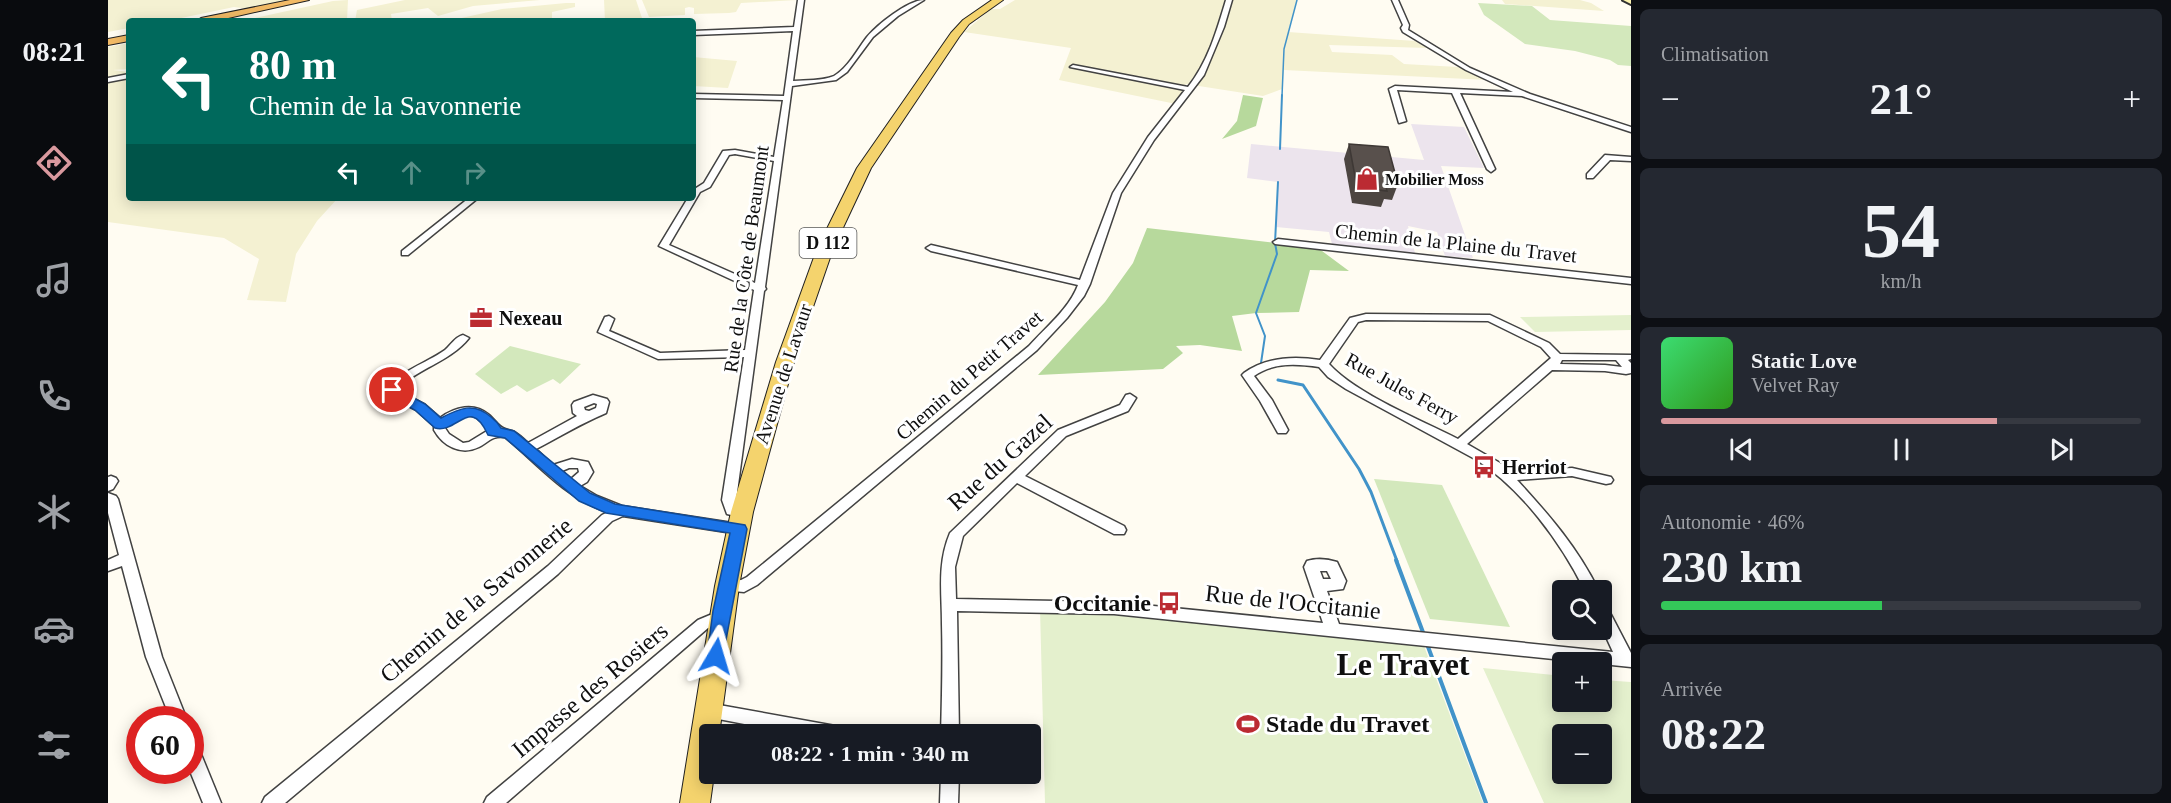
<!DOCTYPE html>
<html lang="fr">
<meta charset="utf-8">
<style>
body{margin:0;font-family:Georgia,serif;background:#242831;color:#f1f3f6;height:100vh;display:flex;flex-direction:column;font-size:22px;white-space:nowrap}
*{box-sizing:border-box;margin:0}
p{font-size:20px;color:#9ea1a6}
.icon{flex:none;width:33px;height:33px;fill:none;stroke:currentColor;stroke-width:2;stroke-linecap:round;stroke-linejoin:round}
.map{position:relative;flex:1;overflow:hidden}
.panel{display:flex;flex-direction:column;gap:9px;padding:9px;background:#0d0f14;width:540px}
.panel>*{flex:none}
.guide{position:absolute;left:18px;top:18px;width:570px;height:183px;border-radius:6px;box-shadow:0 3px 15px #0003;background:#00695c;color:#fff;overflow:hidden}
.tools{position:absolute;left:1444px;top:580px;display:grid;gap:12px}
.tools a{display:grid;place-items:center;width:60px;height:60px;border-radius:6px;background:#171b24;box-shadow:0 3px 15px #0003;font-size:30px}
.speed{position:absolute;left:18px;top:706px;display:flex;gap:12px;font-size:30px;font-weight:700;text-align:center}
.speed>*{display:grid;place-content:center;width:78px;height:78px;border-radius:50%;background:#171b24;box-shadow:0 3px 15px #0003;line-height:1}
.speed .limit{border:9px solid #d22;background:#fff;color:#111}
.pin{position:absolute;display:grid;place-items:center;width:51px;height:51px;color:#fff;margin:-26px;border:3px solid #fff;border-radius:50%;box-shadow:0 2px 6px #0007}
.me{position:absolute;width:66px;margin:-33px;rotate:7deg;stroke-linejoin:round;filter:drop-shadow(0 0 4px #0008)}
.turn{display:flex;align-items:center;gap:21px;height:126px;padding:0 24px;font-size:27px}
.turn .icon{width:78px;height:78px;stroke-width:2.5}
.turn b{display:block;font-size:42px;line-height:51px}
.lanes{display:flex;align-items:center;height:57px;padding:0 24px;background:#0003;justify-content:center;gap:30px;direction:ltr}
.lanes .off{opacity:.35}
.big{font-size:45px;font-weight:700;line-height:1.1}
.panel .card{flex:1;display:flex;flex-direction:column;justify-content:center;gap:9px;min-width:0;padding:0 21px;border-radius:9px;background:#242831}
.panel .dial{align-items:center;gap:0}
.dial b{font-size:78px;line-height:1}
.song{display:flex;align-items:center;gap:18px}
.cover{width:72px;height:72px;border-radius:9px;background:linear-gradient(135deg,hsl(140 70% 55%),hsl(110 70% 35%))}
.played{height:6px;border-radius:3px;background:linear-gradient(90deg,#d9999e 70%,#363941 70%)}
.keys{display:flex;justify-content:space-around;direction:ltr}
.heat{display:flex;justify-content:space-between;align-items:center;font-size:33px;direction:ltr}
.charge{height:9px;border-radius:4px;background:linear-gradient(90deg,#34c759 46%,#363941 0)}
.trip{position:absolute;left:591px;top:724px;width:342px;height:60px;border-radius:6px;background:#171b24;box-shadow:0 3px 15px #0003;font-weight:700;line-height:60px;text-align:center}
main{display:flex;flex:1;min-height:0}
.tab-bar{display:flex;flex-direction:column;width:108px;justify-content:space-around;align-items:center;background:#090b0e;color:#9ea1a6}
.tab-bar .icon{width:42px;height:42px}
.tab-bar .selected{color:#d9999e}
.tab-bar b{font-size:27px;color:#f1f3f6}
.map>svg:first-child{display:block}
</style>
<main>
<nav class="tab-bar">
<b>08:21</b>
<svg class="icon selected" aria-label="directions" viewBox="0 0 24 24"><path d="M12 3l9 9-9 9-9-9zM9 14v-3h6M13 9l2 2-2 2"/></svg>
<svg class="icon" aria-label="music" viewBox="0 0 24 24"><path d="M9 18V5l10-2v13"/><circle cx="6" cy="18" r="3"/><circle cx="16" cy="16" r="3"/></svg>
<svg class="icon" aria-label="phone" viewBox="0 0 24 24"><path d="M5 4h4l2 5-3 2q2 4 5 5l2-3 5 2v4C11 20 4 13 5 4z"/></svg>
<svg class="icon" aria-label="climate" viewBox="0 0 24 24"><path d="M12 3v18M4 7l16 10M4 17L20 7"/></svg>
<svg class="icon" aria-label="car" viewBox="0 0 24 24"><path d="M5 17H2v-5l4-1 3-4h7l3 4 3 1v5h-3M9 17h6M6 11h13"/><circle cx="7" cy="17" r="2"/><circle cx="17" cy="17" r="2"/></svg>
<svg class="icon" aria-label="filters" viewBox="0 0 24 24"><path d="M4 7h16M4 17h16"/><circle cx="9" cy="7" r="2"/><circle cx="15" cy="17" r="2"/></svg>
</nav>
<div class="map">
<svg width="1523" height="803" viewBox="0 0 1523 803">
<rect width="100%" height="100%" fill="#fffcf2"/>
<!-- industrial -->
<polygon fill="#ece4ed" points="1303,124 1356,127 1376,168 1333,166 1365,258 1337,256 1329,232 1300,226 1307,253 1224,244 1221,232 1168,227 1170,182 1139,178 1143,144 1316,160"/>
<!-- farmland -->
<g fill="#f4f1d2">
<polygon points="0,0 184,0 141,9 126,7 59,21 21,21 21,28 0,32"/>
<polygon points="240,0 239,20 235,21 145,21 147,18 225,1"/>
<polygon points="297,0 432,0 365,6 330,16 320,8 283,14 284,21 247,21 249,10"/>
<polygon points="496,0 528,0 535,21 497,21"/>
<polygon points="534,0 689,0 633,3 628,12 621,13 586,14 586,8 581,7 577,8 577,15 541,17"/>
<polygon points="907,0 1189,0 1180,32 1307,41 1319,48 1221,45 1224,52 1284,55 1296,64 1350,67 1380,80 1176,70 1174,89 1155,96 1078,84 1068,104 951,80 963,48 856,32 883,9 892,9"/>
<polygon points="1394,0 1472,0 1483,3 1496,11 1397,4"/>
<polygon points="458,3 467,3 467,7 444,12 444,21 340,21 394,9"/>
<polygon points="21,43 21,69 5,70 21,72 21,198 230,198 209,221 188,254 178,302 139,300 151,259 116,238 0,222 0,47"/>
<polygon points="585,57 629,61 620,88 585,86"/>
</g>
<!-- green -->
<g fill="#d3e8bc">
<polygon points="1370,3 1424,6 1442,20 1523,26 1523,66 1510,65 1502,60 1467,51 1417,44 1376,15"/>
<polygon points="402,346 473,364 452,384 445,379 419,392 409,385 393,394 367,374"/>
<polygon points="1266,479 1334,485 1402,627 1322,619"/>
</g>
<!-- forest -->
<g fill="#b7d99c">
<polygon points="1135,95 1155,98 1148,126 1114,139 1129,121"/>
<polygon points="1039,228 1210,248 1241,271 1202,270 1191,312 1148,313 1124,316 1134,351 1092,345 1068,346 1075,353 1055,369 930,375 997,302 1025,263"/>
</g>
<!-- pitch -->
<g fill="#e4f0cd" fill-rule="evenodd">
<polygon points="1523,315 1523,330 1427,332 1412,317"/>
<polygon points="932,608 1316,646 1375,803 937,803"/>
<path d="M1375,668L1455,676V702H1494V680L1523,682V803H1436ZM1455,735H1494V774H1455Z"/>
</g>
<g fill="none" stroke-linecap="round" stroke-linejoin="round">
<!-- stream-far3 -->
<polyline stroke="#4193c9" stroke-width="1.5" points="1174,96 1176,49 1189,0"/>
<!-- stream-far2 -->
<g stroke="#4193c9" stroke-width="2">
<polyline points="1172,149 1174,95"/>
<polyline points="1153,363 1157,336 1148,313 1169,254 1167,243 1170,182"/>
</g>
<!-- stream-far1 -->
<polyline stroke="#4193c9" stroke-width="3" points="1170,380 1195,385 1251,469 1263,492 1289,561"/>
<!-- stream -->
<g stroke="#4193c9" stroke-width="4">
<polyline points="1288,560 1316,635"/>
<polyline points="1319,644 1378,803"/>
</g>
<!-- minor casing -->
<g stroke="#424242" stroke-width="3">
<g id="minor">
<path d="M690,0H696L685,81C697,80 715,81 726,76C740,68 749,50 759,37C769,25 800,0 816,0L790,16L765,37L739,72L728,80L684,86L657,287L658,289L656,291L628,500L630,507L639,509L641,512L639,515C632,517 626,516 619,514L614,500L636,357L550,359L490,332L497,317L501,316L506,319L501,331L552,353L637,350L646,290L551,246L580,198H585V190L596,183L615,151L627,150L666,157L675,100L585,98V94L676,96L685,31L585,35V31L686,27ZM627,154L666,161L647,283L561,245L592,192L602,187L621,155Z"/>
<path d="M1118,0H1124L1116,27L1096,75L1046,140L1013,193L982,284L976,296L959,318L929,350L649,585L636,592L614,590L612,586L614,582L633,580L639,577L921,346C938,327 961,309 970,285L823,251L818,248L823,245L972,280L1005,193L1040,137L1077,90L962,67L965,65L1080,87C1100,62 1109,30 1118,0Z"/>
<polygon points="1284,0 1290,0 1301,25 1300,30 1362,68 1422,94 1523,127 1523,132 1414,96 1352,93 1387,169 1383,172 1379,169 1344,93 1289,90 1298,121 1291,123 1281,89 1287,86 1405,92 1358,70 1295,32 1293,28 1295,25"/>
<polygon points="21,74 21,78 0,82 0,78"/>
<polygon points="1497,155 1523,157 1523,161 1502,160 1485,178 1479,178 1479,174"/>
<polygon points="361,198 370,198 300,255 294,255 294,251"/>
<polygon points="1170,239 1523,278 1523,284 1167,244 1165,242"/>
<path d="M1258,314L1382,315L1441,343L1452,354L1523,355V359L1520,360L1523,363V373L1518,374L1497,371L1444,370L1359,444L1392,463L1401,471L1464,468L1503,477L1505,480L1503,483L1498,484L1464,476L1409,480C1442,516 1469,547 1491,591H1477C1453,542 1413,488 1367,459L1238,389L1220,377L1211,367C1189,364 1165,362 1146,376L1164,400L1180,430L1178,433H1170L1152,401L1134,375L1136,373C1158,357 1186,356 1212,360L1242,318ZM1258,320L1380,321L1433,347L1443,358L1350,439C1313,420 1248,394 1221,364L1250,322ZM1454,360H1508L1514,367L1497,365L1452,364Z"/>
<path d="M355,335L361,338C341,363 308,368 290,390L291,391L316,404L332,418C347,407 366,402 381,415C386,419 391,427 395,428C398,430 401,430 404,431C410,433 415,439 420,443L469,416L465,413L464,405L466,402L485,395L499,399L501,402L498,413C474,423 451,437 428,449L445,465L464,459L480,462L485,472L479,482L472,486L489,496L514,506L631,524L636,525L638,529L636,533L631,534L515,516L504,521L450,574L177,803H154L157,797L440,566L494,515L500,512C459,500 428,462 397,437C385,435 380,442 371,447C353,456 335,446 326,430V426L308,410L283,397L278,390C293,370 317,364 337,350C343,345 347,337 355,335ZM486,403L489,404L488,408L481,411L477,410L476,407ZM360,415L368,417L380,428L379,431L361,442L355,443L341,434L337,428L347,419ZM461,468H470L471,472L463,479L454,471Z"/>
<path d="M1022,394L1028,398L1020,411L958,436L917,476L1016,526L1018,530L1016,534H1006L909,483L855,536L847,567L848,599L1006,602L1215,623L1196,567L1199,561C1208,558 1220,559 1229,562L1238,581L1235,589L1219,591L1231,624L1505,652L1494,628V605L1499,607L1523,653V667L1006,614L849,611L851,735H833C834,698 835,661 834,624C834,592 829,564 842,533L950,430L1012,405L1018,395ZM1212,571H1219L1223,579H1215Z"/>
<polygon points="3,476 8,478 10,481 5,489 0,491 0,477"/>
<polygon points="0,493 8,496 10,499 54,657 79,720 63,720 38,657 14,566 0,571 0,560 11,555 0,513"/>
<polygon points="602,615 617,617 620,621 617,625 600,628 398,803 376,803 379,797 590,620"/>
<polygon points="600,703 733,727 739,730 742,735 693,735 600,717 594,715 592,710 594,705"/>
<polygon points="82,740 88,742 113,803 95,803 82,771"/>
<polygon points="833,774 851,774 850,803 832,803"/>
</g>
</g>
<!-- secondary casing -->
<g stroke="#313131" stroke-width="4">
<polygon id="secondary" points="1515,0 1523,0 1523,4"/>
</g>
<!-- primary casing -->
<g stroke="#202020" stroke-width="2">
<polygon id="primary" points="884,0 895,0 861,24 851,37 763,168 725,249 686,362 645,512 631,586 611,735 602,735 602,774 606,774 602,803 572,803 607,586 623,512 668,362 709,249 749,168 843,33 855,20"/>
</g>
<!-- trunk casing -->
<g stroke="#202020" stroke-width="2">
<g id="trunk">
<polygon points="182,0 201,0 107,21 88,21 93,18"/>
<polygon points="21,35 21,41 0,45 0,39"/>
</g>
</g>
<!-- minor -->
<use href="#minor" fill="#fff" fill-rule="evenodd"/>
<!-- secondary -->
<use href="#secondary" fill="#fcf3af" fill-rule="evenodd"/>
<!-- primary -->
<use href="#primary" fill="#f4d36d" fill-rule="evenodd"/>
<!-- trunk -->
<use href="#trunk" fill="#f2ba66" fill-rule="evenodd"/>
</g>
<!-- wall -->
<polygon fill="#4c4541" points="1241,144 1290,184 1284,200 1276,199 1273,207 1244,203 1236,159"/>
<!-- building -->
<polygon fill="#58504c" stroke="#3e3835" stroke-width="1.5" points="1241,144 1280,147 1290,184 1277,183 1279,191 1249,187"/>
<!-- route -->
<path fill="#1a73e8" stroke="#114b97" stroke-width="1.5" d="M284,386L317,404L333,418C352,408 366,402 383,417C388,421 390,423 393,428L406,431L482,493L507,504L637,525L639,529L614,661L608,663L601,661L599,656L605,611L622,533L498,513L471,501L397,438L380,435C362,395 350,434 327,428L307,410L282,397L277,390Z"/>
<!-- icons -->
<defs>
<g id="shop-bare" transform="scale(1.8)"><path d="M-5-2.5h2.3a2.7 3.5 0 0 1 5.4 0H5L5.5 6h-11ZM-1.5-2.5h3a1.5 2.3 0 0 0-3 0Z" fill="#bb2b32" stroke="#fff" stroke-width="2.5" paint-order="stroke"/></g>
<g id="office-bare" transform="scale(1.8)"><path d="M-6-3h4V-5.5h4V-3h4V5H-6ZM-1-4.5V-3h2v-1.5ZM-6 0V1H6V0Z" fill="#bb2b32" stroke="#fff" stroke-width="2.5" paint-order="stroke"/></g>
<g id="bus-bare" transform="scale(1.8)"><path d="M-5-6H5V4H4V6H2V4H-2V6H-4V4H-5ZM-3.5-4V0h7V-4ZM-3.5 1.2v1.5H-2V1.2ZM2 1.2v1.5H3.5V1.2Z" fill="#bb2b32" stroke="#fff" stroke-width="2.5" paint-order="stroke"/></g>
<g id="stadium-bare" transform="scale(1.8)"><path d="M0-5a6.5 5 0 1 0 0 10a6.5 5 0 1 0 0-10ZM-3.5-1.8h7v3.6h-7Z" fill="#bb2b32" stroke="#fff" stroke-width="2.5" paint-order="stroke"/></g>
</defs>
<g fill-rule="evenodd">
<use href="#shop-bare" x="1259" y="179"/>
<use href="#office-bare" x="373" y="318"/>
<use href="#bus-bare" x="1376" y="467"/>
<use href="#bus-bare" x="1061" y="603"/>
<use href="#stadium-bare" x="1140" y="724"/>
</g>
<g text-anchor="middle" stroke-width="6" stroke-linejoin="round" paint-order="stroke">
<!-- far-poi labels -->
<g font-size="16" font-weight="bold" fill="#0f0f0f" stroke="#fff" text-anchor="start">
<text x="1277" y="185">Mobilier Moss</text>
</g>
<!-- shield labels -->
<rect fill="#fff" stroke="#575757" stroke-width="1.5" x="691.5" y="228" width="57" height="30" rx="4.5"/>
<g font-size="18" font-weight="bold" fill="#0f0f0f">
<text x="720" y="249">D 112</text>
</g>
<!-- street labels -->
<g font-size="20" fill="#0f0f0f" stroke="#fff">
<text transform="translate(1348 243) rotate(6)" y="7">Chemin de la Plaine du Travet</text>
<text transform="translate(638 259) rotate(-82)" y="7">Rue de la Côte de Beaumont</text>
<text transform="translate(675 374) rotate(-72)" y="7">Avenue de Lavaur</text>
<text transform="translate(861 375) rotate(-41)" y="7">Chemin du Petit Travet</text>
<text transform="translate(1294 388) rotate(29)" y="7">Rue Jules Ferry</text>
</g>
<!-- poi labels -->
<g font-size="20" font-weight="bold" fill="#0f0f0f" stroke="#fff" text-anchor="start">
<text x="391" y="325">Nexeau</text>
<text x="1394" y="474">Herriot</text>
</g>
<!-- near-street labels -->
<g font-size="24" fill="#0f0f0f" stroke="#fff">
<text transform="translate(892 462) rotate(-42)" y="8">Rue du Gazel</text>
<text transform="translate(368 600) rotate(-40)" y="8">Chemin de la Savonnerie</text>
<text transform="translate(1185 602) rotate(6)" y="8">Rue de l'Occitanie</text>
<text transform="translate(482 690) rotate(-40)" y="8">Impasse des Rosiers</text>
</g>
<!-- near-poi labels -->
<g font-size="24" font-weight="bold" fill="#0f0f0f" stroke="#fff" text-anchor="end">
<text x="1043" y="611">Occitanie</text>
<text x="1158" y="732" text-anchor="start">Stade du Travet</text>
</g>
<!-- near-district labels -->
<g font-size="32" font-weight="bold" fill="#0f0f0f" stroke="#fff">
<text x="1295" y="675">Le Travet</text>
</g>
</g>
</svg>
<div class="tools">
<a><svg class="icon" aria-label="search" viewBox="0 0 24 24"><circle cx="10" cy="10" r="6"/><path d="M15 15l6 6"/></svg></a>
<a>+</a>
<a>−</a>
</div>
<div class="speed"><div class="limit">60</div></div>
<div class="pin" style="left:284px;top:390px;background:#d93025"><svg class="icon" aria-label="arrive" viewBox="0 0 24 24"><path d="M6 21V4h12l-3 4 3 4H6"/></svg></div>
<svg class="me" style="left:608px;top:656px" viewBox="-20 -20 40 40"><path d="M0-17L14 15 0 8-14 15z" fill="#1a73e8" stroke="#fff" stroke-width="4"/></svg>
<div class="trip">08:22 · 1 min · 340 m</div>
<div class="guide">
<div class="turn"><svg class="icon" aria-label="left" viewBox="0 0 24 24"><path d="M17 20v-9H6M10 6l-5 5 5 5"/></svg><div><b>80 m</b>Chemin de la Savonnerie</div></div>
<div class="lanes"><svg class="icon" aria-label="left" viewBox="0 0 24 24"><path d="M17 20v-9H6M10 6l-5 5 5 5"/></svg><svg class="icon off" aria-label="ahead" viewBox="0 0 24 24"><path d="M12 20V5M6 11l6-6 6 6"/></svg><svg class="icon off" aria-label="right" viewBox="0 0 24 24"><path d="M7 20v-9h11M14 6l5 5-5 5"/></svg></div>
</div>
</div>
<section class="panel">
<div class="card"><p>Climatisation</p>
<div class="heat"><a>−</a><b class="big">21°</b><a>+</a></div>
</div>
<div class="card dial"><b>54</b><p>km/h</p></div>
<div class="card">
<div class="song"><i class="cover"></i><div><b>Static Love</b><p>Velvet Ray</p></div></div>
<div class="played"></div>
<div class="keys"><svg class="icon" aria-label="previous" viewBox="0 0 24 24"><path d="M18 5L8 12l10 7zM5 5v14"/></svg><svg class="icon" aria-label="pause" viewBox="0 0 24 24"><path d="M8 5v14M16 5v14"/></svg><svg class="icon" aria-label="next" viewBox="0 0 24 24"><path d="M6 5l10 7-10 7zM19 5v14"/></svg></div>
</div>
<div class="card"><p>Autonomie · 46%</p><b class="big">230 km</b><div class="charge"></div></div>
<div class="card"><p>Arrivée</p><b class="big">08:22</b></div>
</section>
</main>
